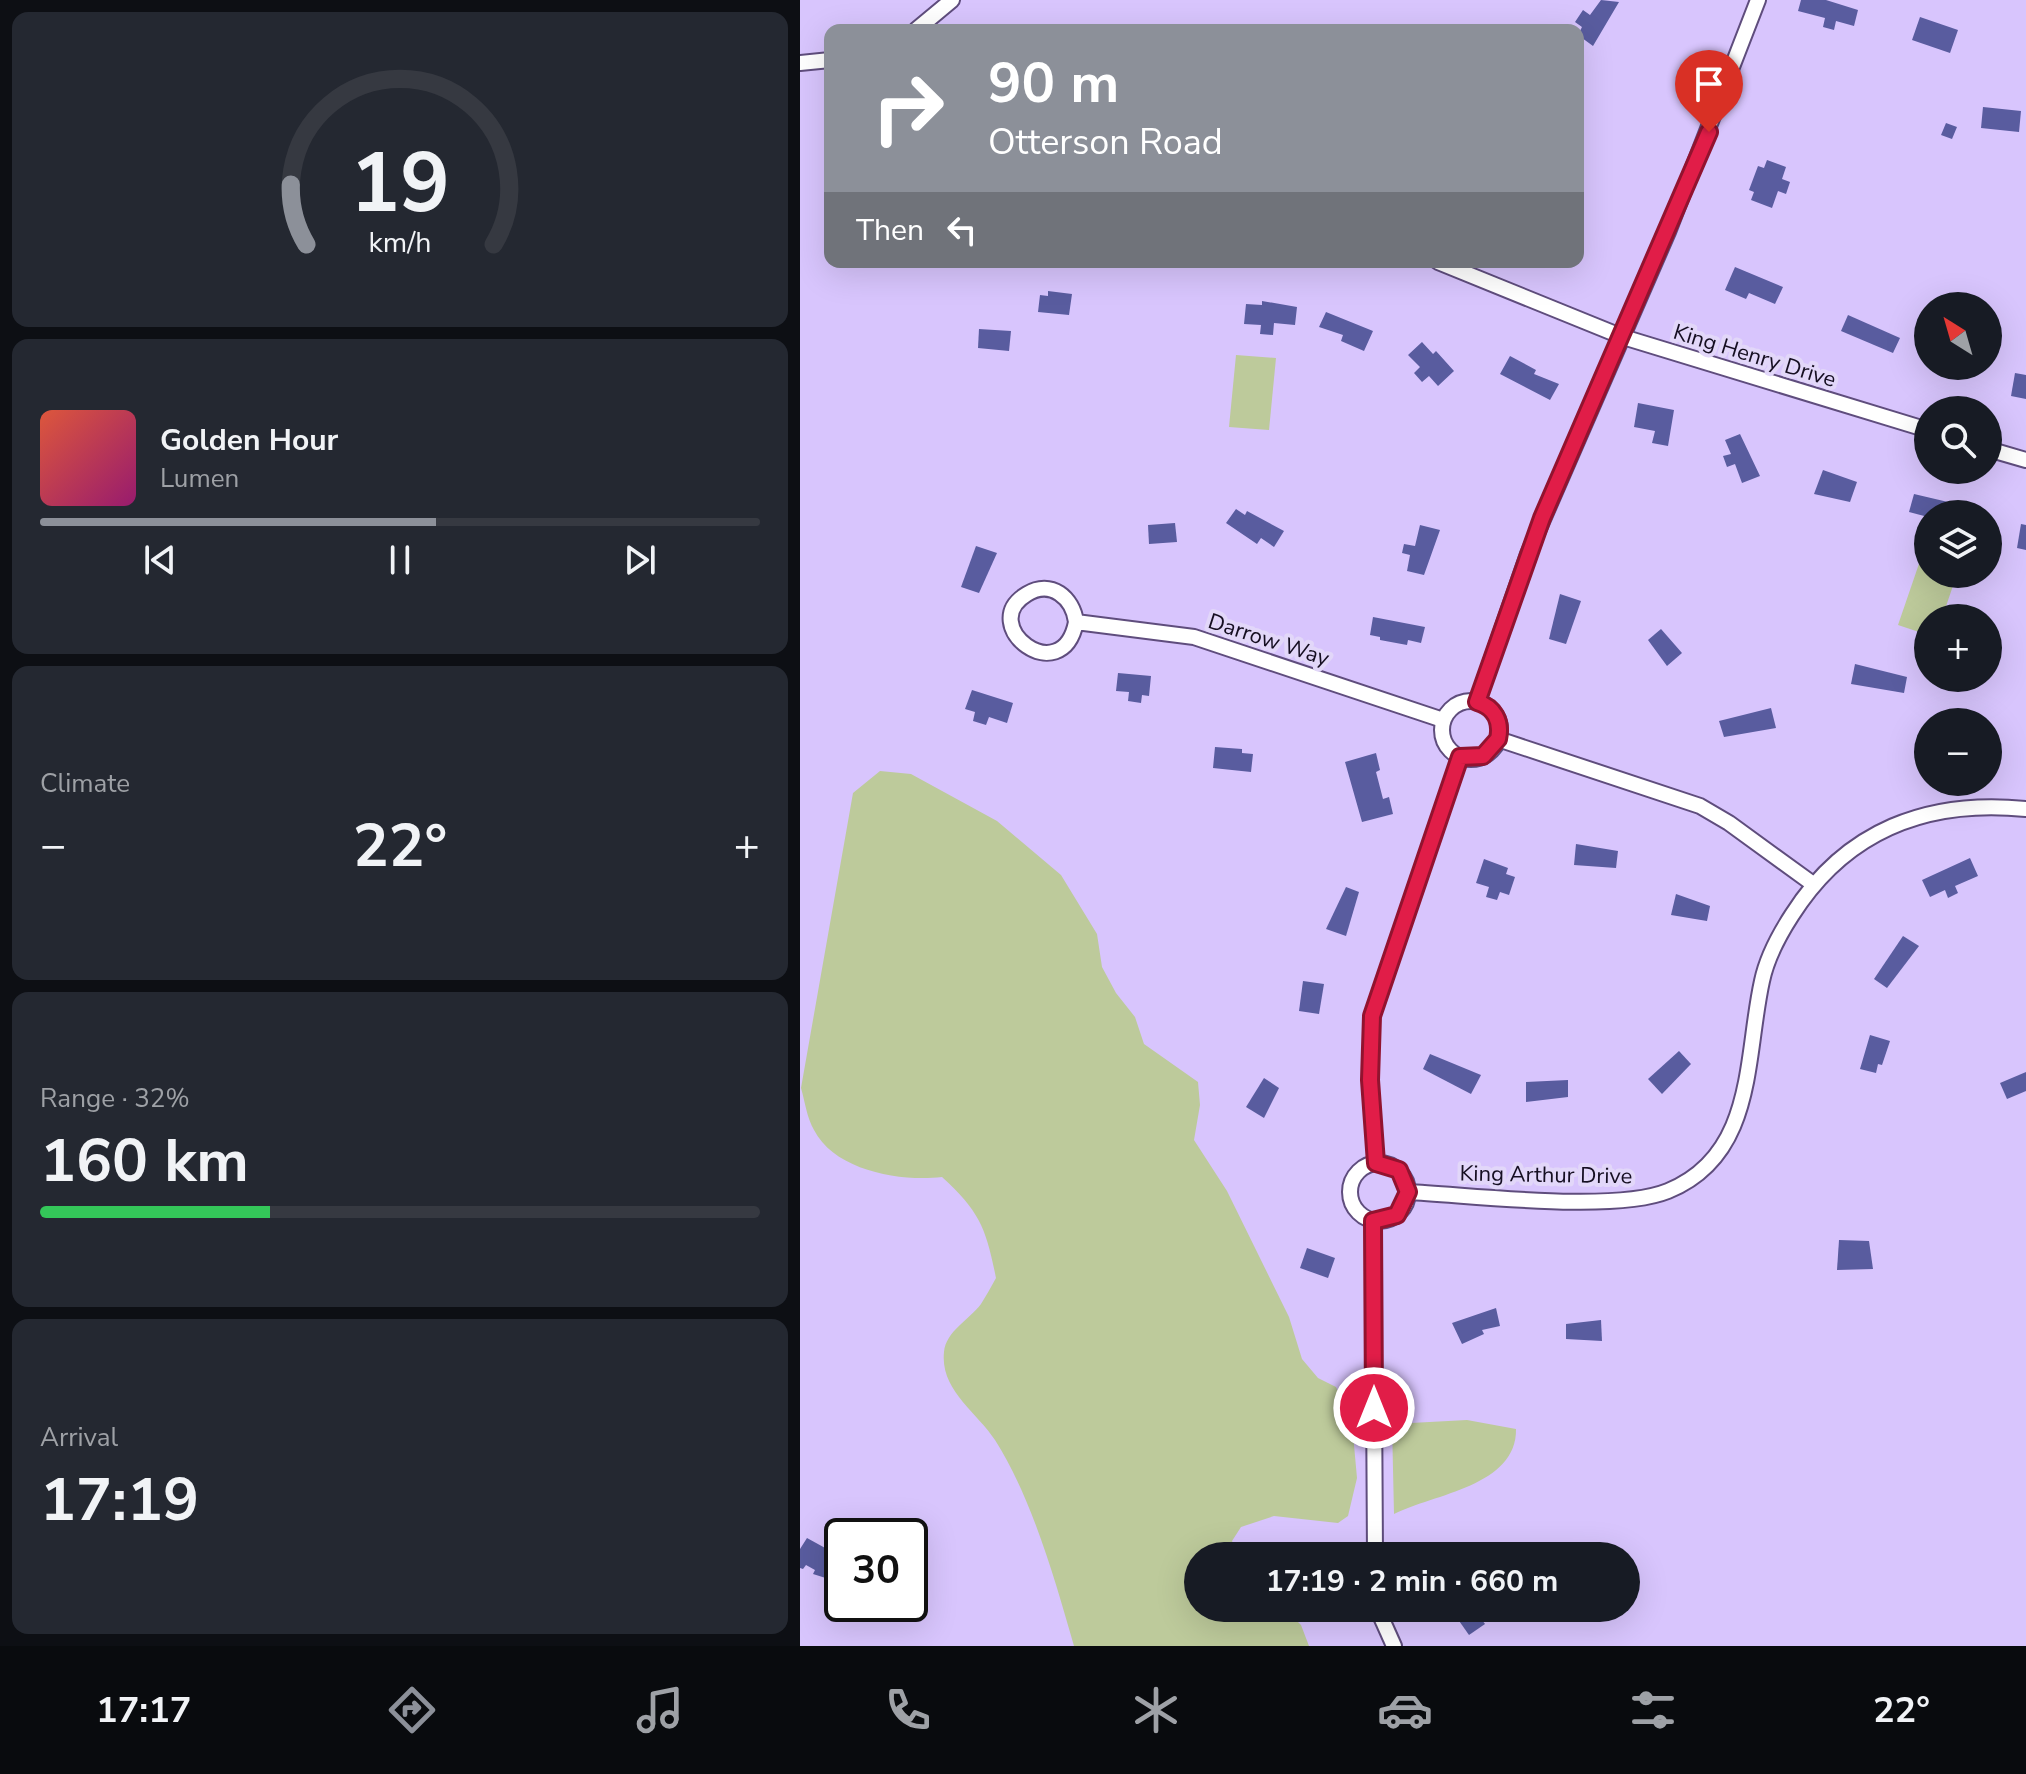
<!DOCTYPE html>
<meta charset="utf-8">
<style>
body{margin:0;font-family:"Nunito Sans",sans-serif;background:#242831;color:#f1f3f6;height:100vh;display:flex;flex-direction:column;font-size:30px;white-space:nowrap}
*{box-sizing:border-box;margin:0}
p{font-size:26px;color:#9ea1a6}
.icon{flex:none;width:44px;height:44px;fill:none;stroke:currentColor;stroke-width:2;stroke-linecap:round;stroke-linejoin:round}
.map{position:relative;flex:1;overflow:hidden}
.drawer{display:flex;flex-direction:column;gap:12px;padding:12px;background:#0d0f14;width:800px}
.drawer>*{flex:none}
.banner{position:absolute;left:24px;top:24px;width:760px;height:244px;border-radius:16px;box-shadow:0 8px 32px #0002;background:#8c9099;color:#fff;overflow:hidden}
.needle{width:52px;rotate:323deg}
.tools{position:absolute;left:1114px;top:292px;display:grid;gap:16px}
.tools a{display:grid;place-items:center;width:88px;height:88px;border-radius:50%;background:#171b24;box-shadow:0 8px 32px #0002;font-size:40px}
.speed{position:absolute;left:24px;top:1518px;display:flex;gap:16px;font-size:40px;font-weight:700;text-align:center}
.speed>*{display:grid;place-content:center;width:104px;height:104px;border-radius:50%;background:#171b24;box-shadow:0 8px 32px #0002;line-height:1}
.speed .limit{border:4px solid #111;border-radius:12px;background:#fff;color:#111}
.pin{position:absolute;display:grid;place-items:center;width:68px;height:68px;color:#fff;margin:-82px -34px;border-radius:50% 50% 50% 0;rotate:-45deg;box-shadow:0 0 8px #0007}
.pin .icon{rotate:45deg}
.me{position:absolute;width:88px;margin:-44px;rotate:0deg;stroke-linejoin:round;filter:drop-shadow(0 0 6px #0008)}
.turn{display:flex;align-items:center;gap:28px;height:168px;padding:0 32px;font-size:36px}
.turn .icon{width:104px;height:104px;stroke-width:2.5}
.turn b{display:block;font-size:56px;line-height:68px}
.then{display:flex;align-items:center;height:76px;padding:0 32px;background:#0003;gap:16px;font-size:30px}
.big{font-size:60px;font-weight:700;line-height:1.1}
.drawer .tile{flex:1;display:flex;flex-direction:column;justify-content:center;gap:12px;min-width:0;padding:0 28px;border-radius:16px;background:#242831}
.drawer .dial{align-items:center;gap:0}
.dial svg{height:208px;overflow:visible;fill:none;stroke:#363941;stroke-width:7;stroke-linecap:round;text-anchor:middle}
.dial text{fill:#f1f3f6;stroke:none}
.song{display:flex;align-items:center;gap:24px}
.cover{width:96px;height:96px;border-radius:12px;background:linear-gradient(135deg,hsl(10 70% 55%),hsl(320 70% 35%))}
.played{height:8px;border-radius:4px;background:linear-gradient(90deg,#8c9099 55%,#363941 55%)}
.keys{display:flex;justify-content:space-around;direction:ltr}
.heat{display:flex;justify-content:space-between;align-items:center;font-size:44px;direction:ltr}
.charge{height:12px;border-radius:6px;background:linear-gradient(90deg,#34c759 32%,#363941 0)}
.trip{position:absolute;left:384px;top:1542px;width:456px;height:80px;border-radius:40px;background:#171b24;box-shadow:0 8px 32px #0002;font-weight:700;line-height:80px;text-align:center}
.dock{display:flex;height:128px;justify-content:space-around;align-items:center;background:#090b0e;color:#9ea1a6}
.dock .icon{width:56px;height:56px}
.dock .current{color:#8c9099}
.dock b{font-size:36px;color:#f1f3f6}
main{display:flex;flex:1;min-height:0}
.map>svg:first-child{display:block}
</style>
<main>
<section class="drawer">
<div class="tile dial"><svg viewBox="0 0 100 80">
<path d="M14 69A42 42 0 1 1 86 69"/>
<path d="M14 69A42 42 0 0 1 8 46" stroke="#8c9099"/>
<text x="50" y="56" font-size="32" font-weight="700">19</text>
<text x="50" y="72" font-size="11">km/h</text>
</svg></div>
<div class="tile">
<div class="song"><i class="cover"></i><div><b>Golden Hour</b><p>Lumen</p></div></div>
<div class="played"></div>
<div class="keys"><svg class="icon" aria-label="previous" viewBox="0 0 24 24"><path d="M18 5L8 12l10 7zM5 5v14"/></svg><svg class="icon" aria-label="pause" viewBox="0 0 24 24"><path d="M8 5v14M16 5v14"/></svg><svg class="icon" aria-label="next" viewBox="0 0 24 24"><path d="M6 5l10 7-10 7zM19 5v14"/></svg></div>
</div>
<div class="tile"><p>Climate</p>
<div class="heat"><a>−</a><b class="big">22°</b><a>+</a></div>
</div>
<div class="tile"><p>Range · 32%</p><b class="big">160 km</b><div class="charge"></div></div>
<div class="tile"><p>Arrival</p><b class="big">17:19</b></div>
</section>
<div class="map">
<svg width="1226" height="1646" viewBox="0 0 1226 1646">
<rect width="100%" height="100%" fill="#d8c5fd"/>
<!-- green -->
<g fill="#bdca9b">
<polygon points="436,355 476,358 469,430 429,427"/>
<polygon points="1122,555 1128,557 1128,574 1157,574 1142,618 1128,618 1128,635 1098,625"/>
<path d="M80,771L111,774L197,821L261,875L297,934L302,967L316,993L335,1017L344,1044L398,1082L400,1105L394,1140L427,1191L489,1317L502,1359L518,1378L536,1387L552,1423L557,1478L548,1516L538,1523L474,1516L441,1527L432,1541L439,1556H398V1608H484L501,1625L509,1646H274C255,1580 232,1498 195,1440C177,1412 140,1390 144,1352C146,1331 169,1320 181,1304C186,1296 191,1287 196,1278C186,1228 180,1212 142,1177C101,1182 35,1171 14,1130C7,1118 5,1102 1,1088L53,793Z"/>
<path d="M667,1420L716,1429C717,1486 634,1494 594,1514L592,1424Z"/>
</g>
<!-- building -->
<g fill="#595c9f">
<polygon points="801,0 819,2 793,46 778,35 782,27 775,22 783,10 790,15"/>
<polygon points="1001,0 1026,0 1058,10 1054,26 1036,21 1034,30 1023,27 1025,18 998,11"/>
<polygon points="1120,17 1158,30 1150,53 1112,40"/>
<polygon points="1183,107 1221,111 1219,132 1181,128"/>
<polygon points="1146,123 1157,127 1152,139 1141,135"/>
<polygon points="967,160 986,167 982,179 990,182 986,194 978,191 972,208 951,200 954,192 949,190 958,166 964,168"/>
<polygon points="935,267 983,287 975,304 949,293 946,299 925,290"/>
<polygon points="248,291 272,294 269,315 238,312 240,295 248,296"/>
<polygon points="462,301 497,307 495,325 474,323 473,335 460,334 461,325 444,324 446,304 462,305"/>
<polygon points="526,312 573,331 564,351 541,341 543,335 519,327"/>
<polygon points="1048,315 1100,338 1093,353 1041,331"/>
<polygon points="179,329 211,331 209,351 178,348"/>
<polygon points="622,342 633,354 636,351 654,371 638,386 629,376 622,382 614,373 620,367 608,355"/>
<polygon points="710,356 736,370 734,374 759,384 750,400 700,374"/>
<polygon points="1215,373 1226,375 1226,399 1211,396"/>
<polygon points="838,403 874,410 868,446 852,443 855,431 834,427"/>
<polygon points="940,434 960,476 942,483 935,464 927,467 923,456 931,454 925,440"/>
<polygon points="1023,470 1057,482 1050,502 1014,494"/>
<polygon points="1114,494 1165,506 1163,514 1128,517 1109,512"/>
<polygon points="436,509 445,515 447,511 484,531 474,547 461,538 457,544 426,523"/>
<polygon points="375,523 377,542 349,544 348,525"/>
<polygon points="1221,524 1226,525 1226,550 1217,548"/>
<polygon points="620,525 640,530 624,575 607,571 610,555 602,553 604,544 615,546"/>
<polygon points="176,546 197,553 179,593 161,587"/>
<polygon points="760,594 781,601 766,644 749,639"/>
<polygon points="573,617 625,627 621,643 608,640 607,645 580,640 580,637 570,635"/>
<polygon points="861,629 882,653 867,666 848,640"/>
<polygon points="1055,664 1107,677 1104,693 1051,684"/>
<polygon points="318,673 351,676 349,696 342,695 341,703 328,701 329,692 316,691"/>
<polygon points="172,690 213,703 207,723 189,717 186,725 173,721 175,712 165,709"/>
<polygon points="971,708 976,728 924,737 919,721"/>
<polygon points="415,747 442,749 442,753 453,754 451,772 413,768"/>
<polygon points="576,753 580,770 576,772 583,799 589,797 593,814 562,822 545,762"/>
<polygon points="776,844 818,851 816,868 774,865"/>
<polygon points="1170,858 1178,876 1155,886 1158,893 1148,898 1145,890 1130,897 1122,880"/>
<polygon points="684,859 708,868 706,874 715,877 709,895 700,892 697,900 686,897 689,887 676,883"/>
<polygon points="546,887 559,892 546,936 526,929"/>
<polygon points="876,894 910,906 907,921 871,915"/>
<polygon points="1103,936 1119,946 1087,988 1074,979"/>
<polygon points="503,981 524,984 519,1014 499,1011"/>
<polygon points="1070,1035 1090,1041 1082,1065 1078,1064 1076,1073 1060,1069"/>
<polygon points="879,1051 891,1064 862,1094 848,1079"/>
<polygon points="630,1054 681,1075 671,1094 623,1069"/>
<polygon points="1226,1072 1226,1091 1207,1099 1200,1083"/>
<polygon points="464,1078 479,1088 464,1118 446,1107"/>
<polygon points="768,1080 768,1097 726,1102 726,1082"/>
<polygon points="1039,1240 1069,1241 1073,1269 1037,1270"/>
<polygon points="507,1248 535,1258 528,1278 500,1268"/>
<polygon points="696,1308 700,1326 682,1330 684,1334 662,1344 652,1323"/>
<polygon points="801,1320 802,1341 766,1339 766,1324"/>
<polygon points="7,1538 27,1549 29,1546 39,1551 36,1558 42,1564 32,1580 13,1574 15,1570 6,1565 3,1569 0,1568 0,1549"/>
<polygon points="650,1608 673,1608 685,1624 669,1635"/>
</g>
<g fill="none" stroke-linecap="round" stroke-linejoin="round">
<!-- minor casing -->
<g stroke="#5f4d7d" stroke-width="18">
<g id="minor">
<polyline points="116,30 152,0"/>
<polyline points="0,63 30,60"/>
<polyline points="638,262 823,337 1128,430"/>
<polyline points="1188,449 1226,460"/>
<path d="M276,622C262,692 175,625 227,594C251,579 273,598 276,622L394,637L643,720"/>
<circle cx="671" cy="730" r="29"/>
<polyline points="677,702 728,554 868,232 958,0"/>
<polyline points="698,739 900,806 929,823 1013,884"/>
<circle cx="579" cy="1192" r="29"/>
<polyline points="576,1163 570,1080 572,1016 660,757"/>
<path d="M608,1192C672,1195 814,1213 868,1191C956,1155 945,1057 962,981C967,957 979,935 992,915C1046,830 1128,799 1226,809"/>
<polyline points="573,1221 575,1556"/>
<polyline points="577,1608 594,1646"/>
</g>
</g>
<!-- minor -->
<use href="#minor" stroke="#fff" stroke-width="14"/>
</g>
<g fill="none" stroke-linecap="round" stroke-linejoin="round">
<!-- route casing -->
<g stroke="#92132f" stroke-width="20">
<path id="route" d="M574,1408L573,1221L597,1215L608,1192L599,1170L576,1163L570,1080L572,1016L660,757L683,756L698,739C702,721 694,707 677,702L742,518L909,132"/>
</g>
<!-- route -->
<use href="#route" stroke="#e11d48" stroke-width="14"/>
</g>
<g text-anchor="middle" stroke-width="8" stroke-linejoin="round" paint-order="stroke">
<!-- street labels -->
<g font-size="22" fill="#150e21" stroke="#e2d7f9">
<text transform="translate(955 355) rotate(17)" y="8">King Henry Drive</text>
<text transform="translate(469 639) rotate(18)" y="8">Darrow Way</text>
<text transform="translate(746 1174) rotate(1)" y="8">King Arthur Drive</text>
</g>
</g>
</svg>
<div class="tools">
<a><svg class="needle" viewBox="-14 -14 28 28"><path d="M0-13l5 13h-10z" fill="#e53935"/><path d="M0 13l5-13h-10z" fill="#9ea1a6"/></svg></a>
<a><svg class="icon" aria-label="search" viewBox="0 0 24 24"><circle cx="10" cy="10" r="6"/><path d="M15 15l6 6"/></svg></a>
<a><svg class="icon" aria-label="layers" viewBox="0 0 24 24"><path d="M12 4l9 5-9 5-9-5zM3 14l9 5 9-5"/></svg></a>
<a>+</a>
<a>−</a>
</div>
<div class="speed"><div class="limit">30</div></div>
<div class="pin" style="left:909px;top:132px;background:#d93025"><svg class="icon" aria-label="arrive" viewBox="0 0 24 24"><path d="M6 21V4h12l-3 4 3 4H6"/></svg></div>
<svg class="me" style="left:574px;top:1408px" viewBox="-20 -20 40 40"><circle r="17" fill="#e11d48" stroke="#fff" stroke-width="3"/><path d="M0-11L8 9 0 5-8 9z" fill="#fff"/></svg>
<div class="trip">17:19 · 2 min · 660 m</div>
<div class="banner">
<div class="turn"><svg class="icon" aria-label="right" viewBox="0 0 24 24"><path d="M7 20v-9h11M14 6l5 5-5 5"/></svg><div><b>90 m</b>Otterson Road</div></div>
<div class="then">Then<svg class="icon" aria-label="left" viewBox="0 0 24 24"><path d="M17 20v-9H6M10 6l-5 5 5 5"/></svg></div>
</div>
</div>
</main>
<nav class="dock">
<b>17:17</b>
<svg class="icon current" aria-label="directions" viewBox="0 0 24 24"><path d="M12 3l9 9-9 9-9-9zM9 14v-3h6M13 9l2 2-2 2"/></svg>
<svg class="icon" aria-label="music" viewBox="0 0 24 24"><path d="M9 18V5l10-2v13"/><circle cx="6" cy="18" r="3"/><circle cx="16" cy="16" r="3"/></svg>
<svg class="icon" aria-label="phone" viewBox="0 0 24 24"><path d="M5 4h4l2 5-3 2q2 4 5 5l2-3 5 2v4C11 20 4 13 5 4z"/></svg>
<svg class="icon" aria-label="climate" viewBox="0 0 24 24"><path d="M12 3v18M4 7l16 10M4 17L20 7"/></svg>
<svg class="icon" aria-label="car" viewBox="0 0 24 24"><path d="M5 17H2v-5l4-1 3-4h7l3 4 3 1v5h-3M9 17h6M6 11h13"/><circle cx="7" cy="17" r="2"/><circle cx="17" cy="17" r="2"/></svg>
<svg class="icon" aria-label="filters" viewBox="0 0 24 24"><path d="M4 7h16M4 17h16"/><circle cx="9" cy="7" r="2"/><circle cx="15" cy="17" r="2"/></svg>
<b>22°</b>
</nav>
